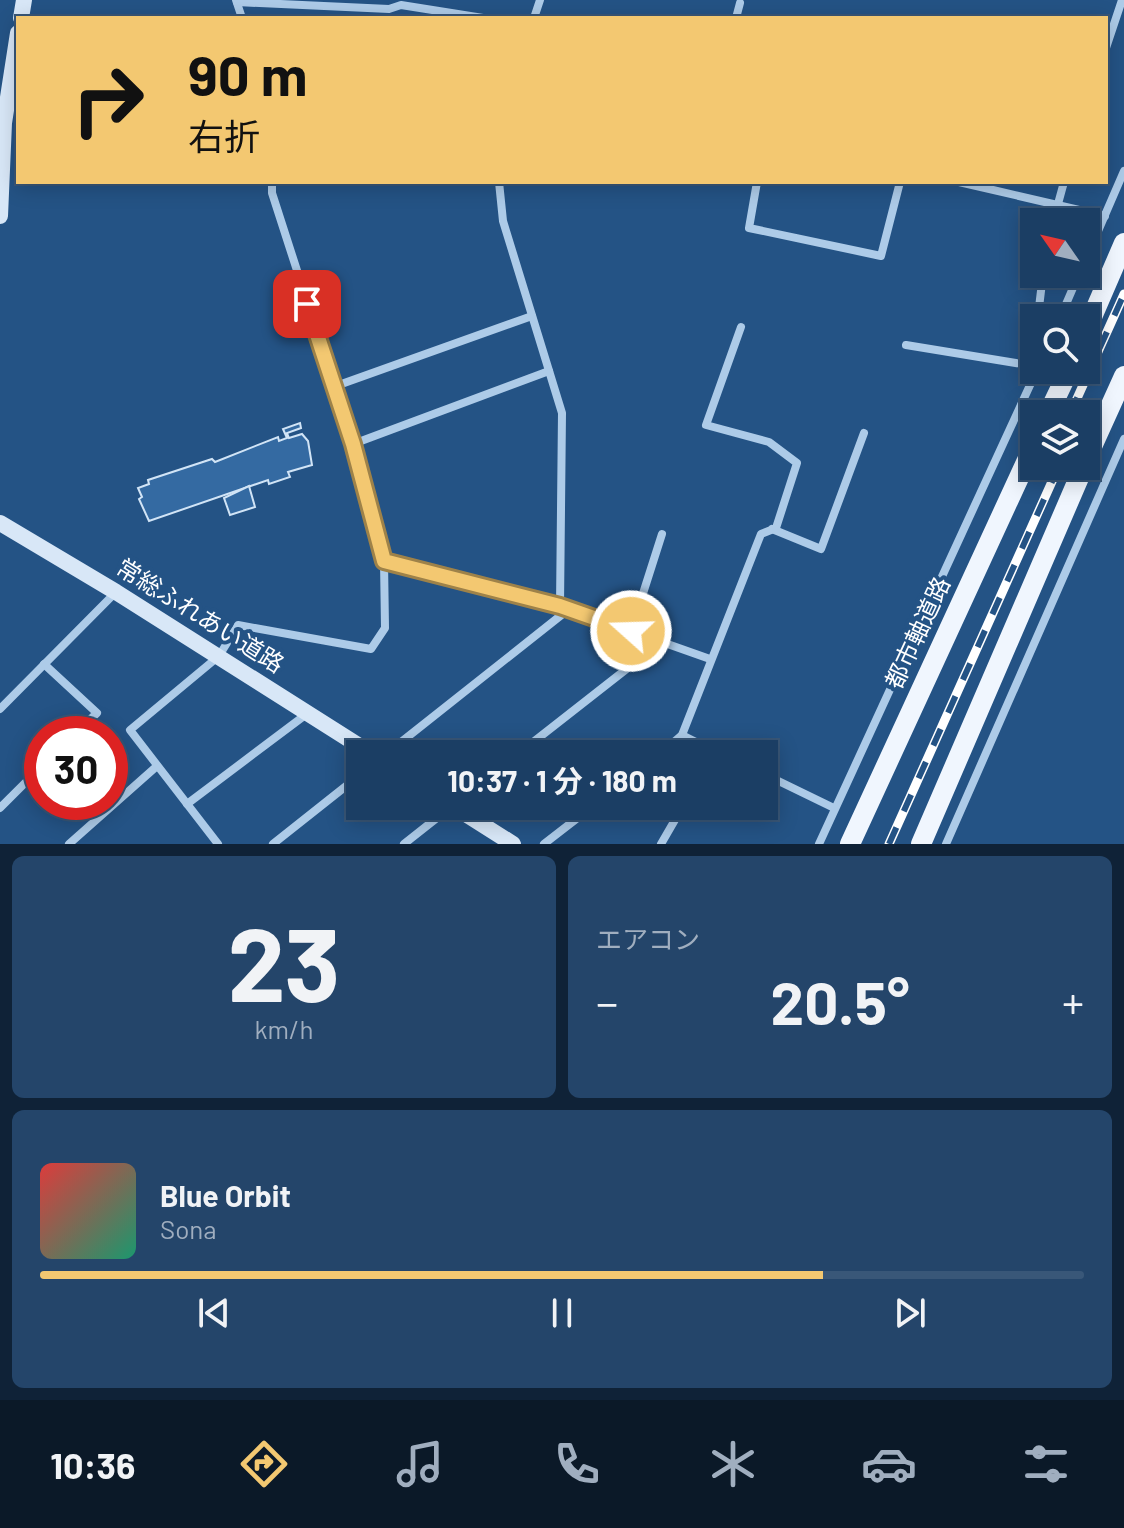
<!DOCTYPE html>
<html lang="ja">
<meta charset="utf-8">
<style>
body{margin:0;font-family:Barlow,"Noto Sans JP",sans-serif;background:#24456a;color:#f1f3f6;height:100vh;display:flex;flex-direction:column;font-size:30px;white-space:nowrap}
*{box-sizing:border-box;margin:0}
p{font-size:26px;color:#a0aebf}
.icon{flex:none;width:44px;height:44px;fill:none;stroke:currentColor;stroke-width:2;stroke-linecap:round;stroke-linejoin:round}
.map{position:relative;height:844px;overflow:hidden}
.details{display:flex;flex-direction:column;gap:12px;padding:12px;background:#0f2237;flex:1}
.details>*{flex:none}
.hud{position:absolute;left:16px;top:16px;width:1092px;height:168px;border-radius:0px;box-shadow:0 4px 20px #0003,0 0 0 2px #395778;background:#f3c871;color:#111;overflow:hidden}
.needle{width:52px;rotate:304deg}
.fabs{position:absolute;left:1020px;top:208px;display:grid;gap:16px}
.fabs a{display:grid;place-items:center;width:80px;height:80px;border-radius:0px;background:#1b3e64;box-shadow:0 4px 20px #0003,0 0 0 2px #395778;font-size:40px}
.speed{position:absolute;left:24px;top:716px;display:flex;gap:16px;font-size:40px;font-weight:700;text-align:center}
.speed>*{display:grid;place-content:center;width:104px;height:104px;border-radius:50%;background:#1b3e64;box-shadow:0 4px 20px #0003,0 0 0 2px #395778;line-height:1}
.speed .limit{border:12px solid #d22;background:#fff;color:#111}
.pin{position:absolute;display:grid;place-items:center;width:68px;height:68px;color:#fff;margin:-34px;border-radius:16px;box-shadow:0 4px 12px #0006}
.me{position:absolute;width:88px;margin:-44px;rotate:290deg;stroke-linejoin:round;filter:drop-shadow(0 0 6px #0008)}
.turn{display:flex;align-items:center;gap:28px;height:168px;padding:0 40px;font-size:36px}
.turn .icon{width:104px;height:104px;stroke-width:2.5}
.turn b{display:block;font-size:56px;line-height:68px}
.big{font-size:60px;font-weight:700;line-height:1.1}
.details .tile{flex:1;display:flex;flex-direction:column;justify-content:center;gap:12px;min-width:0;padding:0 28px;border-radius:12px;background:#24456a}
.details .dial{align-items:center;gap:0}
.dial b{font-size:104px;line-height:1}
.song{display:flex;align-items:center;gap:24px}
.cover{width:96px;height:96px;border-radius:12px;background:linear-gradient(135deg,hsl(0 70% 55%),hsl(160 70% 35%))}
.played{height:8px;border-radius:4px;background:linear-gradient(90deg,#f3c871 75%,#395778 75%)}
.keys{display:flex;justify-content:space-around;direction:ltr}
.heat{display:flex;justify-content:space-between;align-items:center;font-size:44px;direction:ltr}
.details .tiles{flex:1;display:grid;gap:12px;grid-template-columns:1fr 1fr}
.tile:last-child{grid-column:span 2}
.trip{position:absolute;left:346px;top:740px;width:432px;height:80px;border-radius:0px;background:#1b3e64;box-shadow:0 4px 20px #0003,0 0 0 2px #395778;font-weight:700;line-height:80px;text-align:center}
.tabs{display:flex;height:128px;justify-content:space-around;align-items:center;background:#0b1928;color:#a0aebf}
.tabs .icon{width:56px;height:56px}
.tabs .selected{color:#f3c871}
.tabs b{font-size:36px;color:#f1f3f6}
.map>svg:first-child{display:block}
</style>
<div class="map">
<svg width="1124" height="844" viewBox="0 0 1124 844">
<rect width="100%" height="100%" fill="#245385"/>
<!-- building -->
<g fill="#346aa2" stroke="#d1e4f6" stroke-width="2">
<polygon points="300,423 301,428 287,433 289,438 302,434 308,441 312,465 288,472 290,477 269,484 268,480 149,521 139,499 142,497 138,488 149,484 148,480 212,459 215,462 278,437 279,441 287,438 283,429"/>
<polygon points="249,486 255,507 230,515 224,498"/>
</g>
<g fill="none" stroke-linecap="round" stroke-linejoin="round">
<!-- street -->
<g stroke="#adcbe8" stroke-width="8">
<polyline points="236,0 242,18"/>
<polyline points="237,2 389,9 401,5 483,18"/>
<polyline points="534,18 540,0"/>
<polyline points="736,18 740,3"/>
<polyline points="1106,48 1122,0"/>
<polyline points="499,182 503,221 562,413 560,606"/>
<polyline points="757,182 749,228 881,256 900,182"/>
<polyline points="959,182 1105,216"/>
<polyline points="1053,222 1064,182"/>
<polyline points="1086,259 1124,171"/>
<polyline points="1042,318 1038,316 1043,274"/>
<polyline points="1060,318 1079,274"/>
<polyline points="906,345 1034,366"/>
<polyline points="333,387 532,316"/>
<polyline points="353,444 549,371"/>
<polyline points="772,529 821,549 864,433"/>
<polyline points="384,561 560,606 710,659"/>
<polyline points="631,631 662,534"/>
<polyline points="44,664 97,713 75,734"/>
<polyline points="0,709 116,592"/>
<polyline points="682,735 720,754"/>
<polyline points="386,754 569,609"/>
<polyline points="518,754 661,642"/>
<polyline points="660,754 682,735 761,534 776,528 797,463 769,442 706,425 741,327"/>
<polyline points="764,774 834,808"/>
<polyline points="88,802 99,814"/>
<polyline points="187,804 308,713"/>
<polyline points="0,808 42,766"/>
<polyline points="69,844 157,766"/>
<polyline points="218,844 130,730 219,656 238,625 371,649 385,628 384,561 353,444 272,193 272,182"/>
<polyline points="273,844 360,775"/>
<polyline points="404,844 452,806"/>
<polyline points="544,844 593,806"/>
<polyline points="661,844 683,806"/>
<polyline points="819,844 1037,370"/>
<polyline points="946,844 1124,439"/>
</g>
<!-- secondary -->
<g stroke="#d8e7f7" stroke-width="16">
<polyline points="21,18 24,0"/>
<polyline points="0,216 4,123 18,33"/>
<polyline points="0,523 116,592 372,754"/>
<polyline points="453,806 513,844"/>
</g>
<!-- primary -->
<g stroke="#f0f6fe" stroke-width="20">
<polyline points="1086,331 1124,243"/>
<polyline points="1048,414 1069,370"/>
<polyline points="1086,460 1124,376"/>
<polyline points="850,844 1034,445"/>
<polyline points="921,844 1084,466"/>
</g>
<!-- rail casing -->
<g stroke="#fff" stroke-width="9">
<g id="rail">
<polyline points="1070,414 1124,294"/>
<polyline points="889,844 1059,466"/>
</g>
</g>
<!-- rail -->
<use href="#rail" stroke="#245385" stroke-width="6" stroke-dasharray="18" stroke-linecap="butt"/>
</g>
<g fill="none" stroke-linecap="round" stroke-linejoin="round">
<!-- route casing -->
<g stroke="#9e8249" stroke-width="20">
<polyline id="route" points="307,304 353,444 384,561 560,606 631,631"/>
</g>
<!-- route -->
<use href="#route" stroke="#f3c871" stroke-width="14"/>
</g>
<g text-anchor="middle" stroke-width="8" stroke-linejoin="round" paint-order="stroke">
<!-- street labels -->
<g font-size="24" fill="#fff" stroke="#245385">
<text transform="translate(200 616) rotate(32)" y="8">常総ふれあい道路</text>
<text transform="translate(918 633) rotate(-65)" y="8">都市軸道路</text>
</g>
</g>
</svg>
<div class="fabs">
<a><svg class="needle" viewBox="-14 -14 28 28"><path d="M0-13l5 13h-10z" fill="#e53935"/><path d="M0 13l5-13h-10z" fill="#a0aebf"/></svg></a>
<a><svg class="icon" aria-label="search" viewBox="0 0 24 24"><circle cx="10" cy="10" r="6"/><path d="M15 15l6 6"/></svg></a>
<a><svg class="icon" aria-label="layers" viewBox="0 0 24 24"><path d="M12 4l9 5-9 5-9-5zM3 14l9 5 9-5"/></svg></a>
</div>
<div class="speed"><div class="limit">30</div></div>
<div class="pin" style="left:307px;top:304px;background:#d93025"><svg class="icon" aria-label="arrive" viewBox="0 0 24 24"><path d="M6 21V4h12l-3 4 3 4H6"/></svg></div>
<svg class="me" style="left:631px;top:631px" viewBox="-20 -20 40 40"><circle r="17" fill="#f3c871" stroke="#fff" stroke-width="3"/><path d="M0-11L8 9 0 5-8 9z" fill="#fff"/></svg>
<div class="trip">10:37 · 1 分 · 180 m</div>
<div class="hud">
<div class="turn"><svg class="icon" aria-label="right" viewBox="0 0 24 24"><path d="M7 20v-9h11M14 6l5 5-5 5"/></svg><div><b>90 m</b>右折</div></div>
</div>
</div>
<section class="details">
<div class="tiles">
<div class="tile dial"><b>23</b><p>km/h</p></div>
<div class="tile"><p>エアコン</p>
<div class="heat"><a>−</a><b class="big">20.5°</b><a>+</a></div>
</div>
<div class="tile">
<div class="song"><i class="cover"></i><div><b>Blue Orbit</b><p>Sona</p></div></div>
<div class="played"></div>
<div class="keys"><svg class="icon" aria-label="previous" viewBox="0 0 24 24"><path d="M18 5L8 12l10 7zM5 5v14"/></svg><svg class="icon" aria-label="pause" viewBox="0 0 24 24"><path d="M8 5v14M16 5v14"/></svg><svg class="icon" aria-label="next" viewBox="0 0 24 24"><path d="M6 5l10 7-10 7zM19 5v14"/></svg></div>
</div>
</div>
</section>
<nav class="tabs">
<b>10:36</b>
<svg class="icon selected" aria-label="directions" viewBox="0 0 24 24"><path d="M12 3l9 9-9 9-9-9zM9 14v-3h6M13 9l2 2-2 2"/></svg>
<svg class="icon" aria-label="music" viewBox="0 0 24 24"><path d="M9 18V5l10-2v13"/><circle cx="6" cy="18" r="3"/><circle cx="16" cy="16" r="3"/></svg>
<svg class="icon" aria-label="phone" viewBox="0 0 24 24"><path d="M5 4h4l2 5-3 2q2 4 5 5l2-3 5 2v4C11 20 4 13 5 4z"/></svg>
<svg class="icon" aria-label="climate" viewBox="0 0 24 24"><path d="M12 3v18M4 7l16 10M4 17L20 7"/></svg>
<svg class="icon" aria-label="car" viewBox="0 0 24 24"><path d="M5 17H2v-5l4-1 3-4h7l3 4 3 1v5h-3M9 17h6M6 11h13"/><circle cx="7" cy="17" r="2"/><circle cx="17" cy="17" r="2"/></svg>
<svg class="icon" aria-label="filters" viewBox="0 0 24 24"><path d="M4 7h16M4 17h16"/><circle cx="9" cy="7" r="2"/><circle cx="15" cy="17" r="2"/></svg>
</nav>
